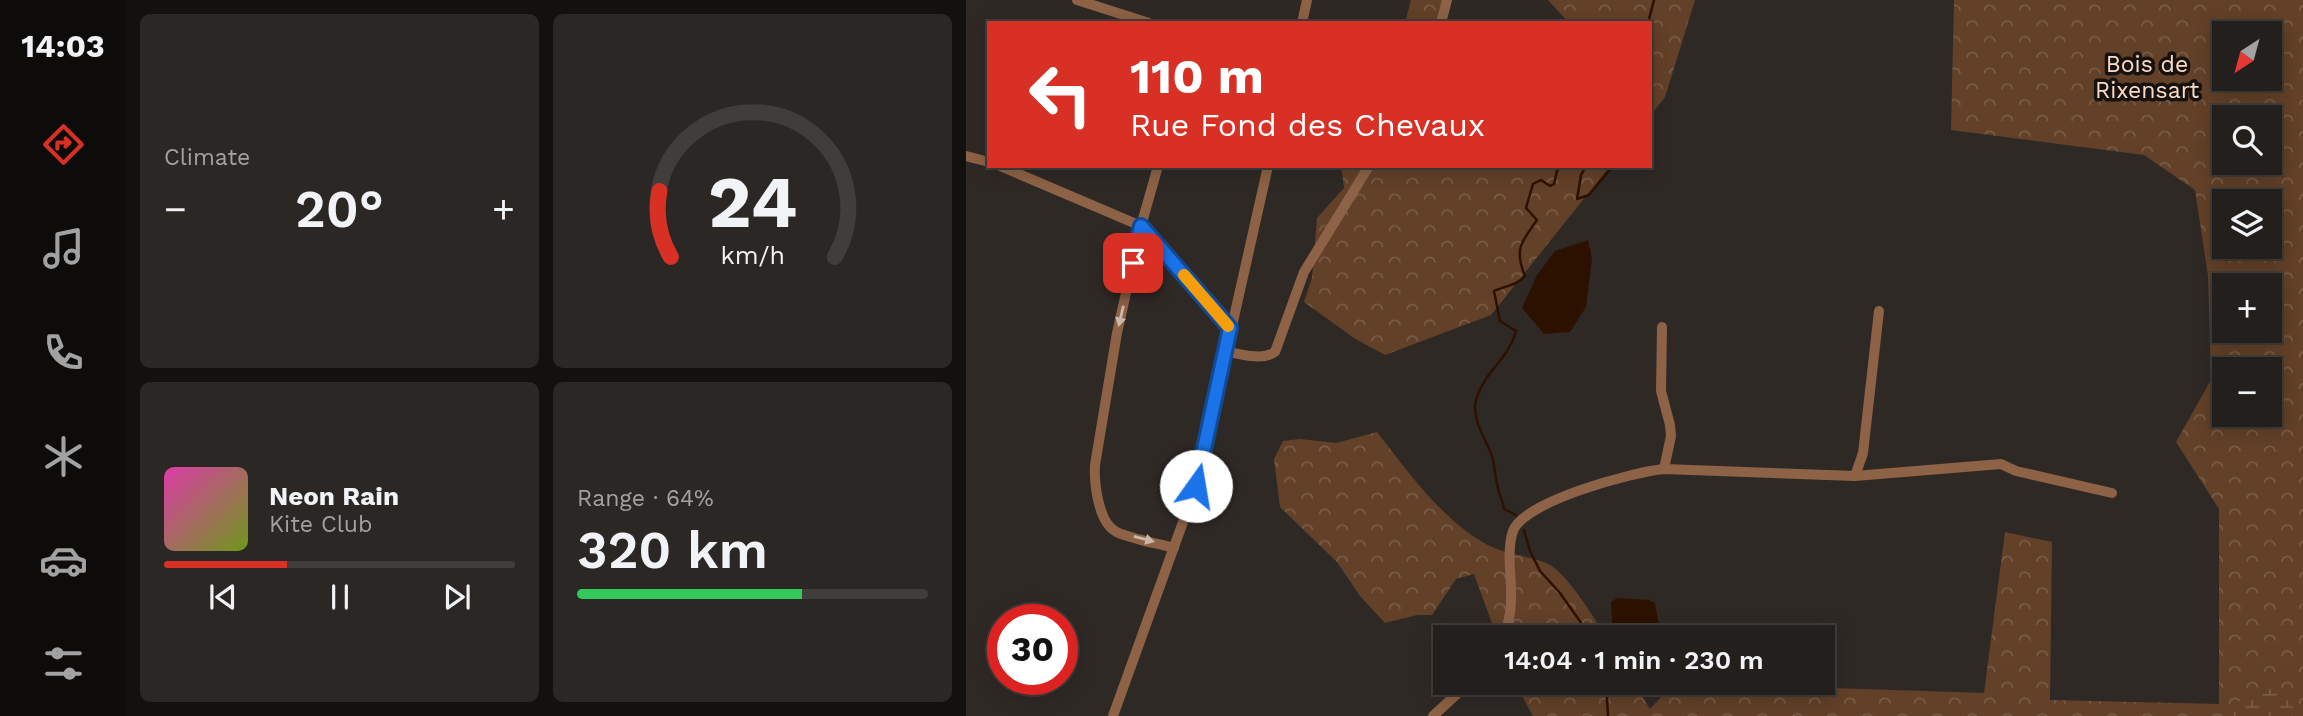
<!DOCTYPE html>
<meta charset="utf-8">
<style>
body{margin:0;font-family:"Work Sans",sans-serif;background:#2b2725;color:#f1f3f6;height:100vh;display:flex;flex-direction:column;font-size:26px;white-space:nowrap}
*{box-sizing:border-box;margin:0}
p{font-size:23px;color:#a3a2a3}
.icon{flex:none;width:38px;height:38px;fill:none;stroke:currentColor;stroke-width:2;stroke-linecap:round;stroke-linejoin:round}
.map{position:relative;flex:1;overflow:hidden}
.drawer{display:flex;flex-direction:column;gap:14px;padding:14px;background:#13110f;width:840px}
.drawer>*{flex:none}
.guide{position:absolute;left:21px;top:21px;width:665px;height:147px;border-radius:0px;box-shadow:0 4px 18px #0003,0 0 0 2px #403d3b;background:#d93025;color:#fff;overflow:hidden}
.needle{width:46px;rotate:216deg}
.fabs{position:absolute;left:1246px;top:21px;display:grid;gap:14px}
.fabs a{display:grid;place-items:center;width:70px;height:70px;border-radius:0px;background:#231f1c;box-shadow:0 4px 18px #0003,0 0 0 2px #403d3b;font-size:35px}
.speed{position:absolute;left:21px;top:604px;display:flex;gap:14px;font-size:35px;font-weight:700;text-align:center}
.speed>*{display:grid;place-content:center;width:91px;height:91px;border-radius:50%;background:#231f1c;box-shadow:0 4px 18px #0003,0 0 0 2px #403d3b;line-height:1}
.speed .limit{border:10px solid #d22;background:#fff;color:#111}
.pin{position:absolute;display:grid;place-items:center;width:60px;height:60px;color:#fff;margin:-30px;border-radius:14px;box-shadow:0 4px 10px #0006}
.me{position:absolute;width:77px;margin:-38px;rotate:13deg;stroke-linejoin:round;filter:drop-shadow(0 0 5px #0008)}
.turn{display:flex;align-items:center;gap:24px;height:147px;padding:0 28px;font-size:32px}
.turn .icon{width:91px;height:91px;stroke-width:2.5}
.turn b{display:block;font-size:49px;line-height:60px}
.big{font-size:52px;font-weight:600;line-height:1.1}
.drawer .card{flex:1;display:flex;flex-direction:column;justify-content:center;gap:10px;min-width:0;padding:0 24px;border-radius:10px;background:#2b2725}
.drawer .dial{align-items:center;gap:0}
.dial svg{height:182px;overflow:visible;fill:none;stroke:#403d3b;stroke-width:7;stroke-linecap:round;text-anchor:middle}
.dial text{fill:#f1f3f6;stroke:none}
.song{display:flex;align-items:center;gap:21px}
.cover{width:84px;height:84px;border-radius:10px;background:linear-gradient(135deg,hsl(320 70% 55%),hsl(80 70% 35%))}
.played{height:7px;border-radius:4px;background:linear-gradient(90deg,#d93025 35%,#403d3b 35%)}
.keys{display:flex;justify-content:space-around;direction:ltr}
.heat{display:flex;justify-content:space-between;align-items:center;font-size:38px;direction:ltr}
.charge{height:10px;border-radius:5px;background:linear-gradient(90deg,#34c759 64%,#403d3b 0)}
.drawer .tiles{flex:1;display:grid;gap:14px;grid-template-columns:repeat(2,1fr)}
.trip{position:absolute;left:467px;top:625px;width:402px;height:70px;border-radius:0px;background:#231f1c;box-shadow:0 4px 18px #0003,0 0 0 2px #403d3b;font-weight:600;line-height:70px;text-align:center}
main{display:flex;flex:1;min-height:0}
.tabs{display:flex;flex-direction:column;width:126px;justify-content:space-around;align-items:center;background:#0e0c0b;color:#a3a2a3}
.tabs .icon{width:49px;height:49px}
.tabs .current{color:#d93025}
.tabs b{font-size:32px;color:#f1f3f6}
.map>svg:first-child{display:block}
</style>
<main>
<nav class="tabs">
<b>14:03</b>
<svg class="icon current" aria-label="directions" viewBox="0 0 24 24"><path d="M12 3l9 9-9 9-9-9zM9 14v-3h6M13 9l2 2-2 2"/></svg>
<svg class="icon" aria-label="music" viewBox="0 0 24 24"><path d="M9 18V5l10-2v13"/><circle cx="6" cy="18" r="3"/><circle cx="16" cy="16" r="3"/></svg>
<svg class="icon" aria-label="phone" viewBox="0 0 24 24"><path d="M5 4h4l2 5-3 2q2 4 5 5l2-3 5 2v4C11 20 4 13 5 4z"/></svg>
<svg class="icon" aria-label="climate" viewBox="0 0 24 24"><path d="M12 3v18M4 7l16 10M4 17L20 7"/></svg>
<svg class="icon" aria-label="car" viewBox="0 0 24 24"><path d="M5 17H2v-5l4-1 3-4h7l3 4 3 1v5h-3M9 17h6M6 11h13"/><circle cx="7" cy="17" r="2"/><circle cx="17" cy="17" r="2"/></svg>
<svg class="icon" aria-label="filters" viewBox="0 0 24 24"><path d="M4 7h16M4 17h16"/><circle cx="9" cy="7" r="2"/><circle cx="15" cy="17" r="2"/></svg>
</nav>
<section class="drawer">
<div class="tiles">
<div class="card"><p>Climate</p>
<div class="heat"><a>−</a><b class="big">20°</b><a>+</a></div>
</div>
<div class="card dial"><svg viewBox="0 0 100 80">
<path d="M14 69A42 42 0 1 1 86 69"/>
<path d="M14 69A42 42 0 0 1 9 40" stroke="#d93025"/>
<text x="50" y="56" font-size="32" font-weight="700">24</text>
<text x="50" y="72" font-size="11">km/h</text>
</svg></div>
<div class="card">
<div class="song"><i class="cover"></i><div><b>Neon Rain</b><p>Kite Club</p></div></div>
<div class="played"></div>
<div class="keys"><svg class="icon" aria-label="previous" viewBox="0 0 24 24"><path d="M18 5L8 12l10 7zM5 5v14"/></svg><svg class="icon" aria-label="pause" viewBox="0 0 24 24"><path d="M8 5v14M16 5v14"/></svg><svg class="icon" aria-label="next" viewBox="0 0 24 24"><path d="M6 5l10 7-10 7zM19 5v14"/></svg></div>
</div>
<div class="card"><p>Range · 64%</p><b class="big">320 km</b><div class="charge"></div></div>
</div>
</section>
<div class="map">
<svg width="1337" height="716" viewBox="0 0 1337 716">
<defs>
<pattern id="forest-crowns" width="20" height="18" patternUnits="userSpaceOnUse" patternTransform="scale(1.75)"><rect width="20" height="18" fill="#634028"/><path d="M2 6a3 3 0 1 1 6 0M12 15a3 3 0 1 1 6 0" fill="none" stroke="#7a5c47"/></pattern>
<pattern id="wetland-marsh" width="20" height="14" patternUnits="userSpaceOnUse" patternTransform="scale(1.75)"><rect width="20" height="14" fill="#634028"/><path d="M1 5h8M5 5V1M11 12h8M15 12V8" fill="none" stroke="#7a5c47"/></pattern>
</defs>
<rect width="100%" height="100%" fill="#2f2926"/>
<!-- forest -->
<g fill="url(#forest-crowns)" fill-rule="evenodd">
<polygon points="445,0 485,0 476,23 439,23"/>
<polygon points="582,0 729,0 699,97 684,116 684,23 603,23"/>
<path d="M988,0H1337V716H567L549,683H668L684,709L708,683L1018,693L1039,532L1086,542L1084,700L1253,704V509L1210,442L1245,380L1242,276L1229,190L1178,155L985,130ZM1258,33H1304V79H1258ZM1258,117H1304V163H1258ZM1258,201H1304V247H1258ZM1258,285H1304V331H1258ZM1258,369H1304V415H1258Z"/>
<polygon points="375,166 644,166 525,315 419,355 388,338 338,302 346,278 351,218 378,188"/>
<path d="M411,432C442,472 474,517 518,543C538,555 564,555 584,565C602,575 629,619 640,637H531L508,574L490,579L466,615H451L419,623L394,596L371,562L314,507L308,459L317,441L334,439L370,443Z"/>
</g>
<!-- wetland -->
<polygon fill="url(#wetland-marsh)" points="1309,687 1330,710 1325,716 1268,716 1264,713 1268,703"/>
<!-- water -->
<g fill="#2d1100">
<polygon points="622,240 626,259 620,307 604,332 578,334 556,308 571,275 589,251"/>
<polygon points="651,598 683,600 689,603 695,637 647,637 645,602"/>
</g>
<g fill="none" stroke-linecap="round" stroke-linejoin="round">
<!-- stream -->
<g stroke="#2d1100" stroke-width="2.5">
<polyline points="682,23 688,0"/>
<polyline points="620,166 615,175 611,199 623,195 647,166"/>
<path d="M550,515L538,509C537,501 533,495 532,488C529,478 529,466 526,456C520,439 505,419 510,400C518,371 543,359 550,331L534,321L528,291C539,286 552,285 559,276C548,250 555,242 571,220L560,208L567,184L575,180L584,186L588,184L591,171L594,166"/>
<polyline points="558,530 564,551 574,571 594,593 625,637"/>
<polyline points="640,682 642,716"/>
</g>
<!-- street -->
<g stroke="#8d6246" stroke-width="10">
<polyline points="111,0 183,23"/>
<polyline points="336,23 341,0"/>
<polyline points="475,23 481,0"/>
<polyline points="0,156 23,162"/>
<polyline points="34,166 175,226 264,328"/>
<path d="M192,166L175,226L151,333L129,465C128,482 132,521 149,531C160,538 194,544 208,548"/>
<polyline points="696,327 695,391 704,425 705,436 698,469"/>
<path d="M259,351C274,354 296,361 309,352L338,272L403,166"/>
<polyline points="889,476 897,453 913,311"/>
<path d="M538,637C542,625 545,613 545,600C546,578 540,552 547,531C558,501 667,472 698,469L889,476L1035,464L1050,471L1146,493"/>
<polyline points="147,716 230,486 302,166"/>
<polyline points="467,716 504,682"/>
</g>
</g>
<!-- one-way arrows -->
<defs><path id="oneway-solid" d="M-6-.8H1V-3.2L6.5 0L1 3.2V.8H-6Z" transform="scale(1.75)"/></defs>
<g fill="#cab7aa">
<use href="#oneway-solid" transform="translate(155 316) rotate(103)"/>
<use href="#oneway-solid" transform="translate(178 539) rotate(15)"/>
</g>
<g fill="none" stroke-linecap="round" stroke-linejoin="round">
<!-- route casing -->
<g stroke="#114b97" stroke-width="18">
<polyline id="route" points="167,263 175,226 264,328 230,486"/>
</g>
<!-- route -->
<use href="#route" stroke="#1a73e8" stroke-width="12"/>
<!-- slow -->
<polyline stroke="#f59e0b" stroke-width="12" points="218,275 262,326"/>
</g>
<g text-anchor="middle" stroke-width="7" stroke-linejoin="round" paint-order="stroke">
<!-- park labels -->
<g font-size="23" fill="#fedac4" stroke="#151211">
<text x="1181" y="72">Bois de<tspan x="1181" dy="26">Rixensart</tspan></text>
</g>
</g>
</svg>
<div class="fabs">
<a><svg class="needle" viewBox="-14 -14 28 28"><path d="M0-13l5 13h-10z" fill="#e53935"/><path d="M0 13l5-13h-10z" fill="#a3a2a3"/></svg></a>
<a><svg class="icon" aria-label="search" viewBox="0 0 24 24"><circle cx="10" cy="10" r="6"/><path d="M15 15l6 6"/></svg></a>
<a><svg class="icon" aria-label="layers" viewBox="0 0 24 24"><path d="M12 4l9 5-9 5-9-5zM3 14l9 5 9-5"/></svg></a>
<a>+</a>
<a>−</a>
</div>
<div class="speed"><div class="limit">30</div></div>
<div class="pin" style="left:167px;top:263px;background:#d93025"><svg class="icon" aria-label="arrive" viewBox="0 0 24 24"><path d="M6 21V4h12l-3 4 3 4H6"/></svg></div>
<svg class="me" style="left:230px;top:486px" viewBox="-20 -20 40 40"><circle r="19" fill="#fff"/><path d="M0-13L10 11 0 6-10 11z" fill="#1a73e8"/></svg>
<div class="trip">14:04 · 1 min · 230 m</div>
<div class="guide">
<div class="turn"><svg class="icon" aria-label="left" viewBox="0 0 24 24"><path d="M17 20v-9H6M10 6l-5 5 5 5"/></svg><div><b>110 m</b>Rue Fond des Chevaux</div></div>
</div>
</div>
</main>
